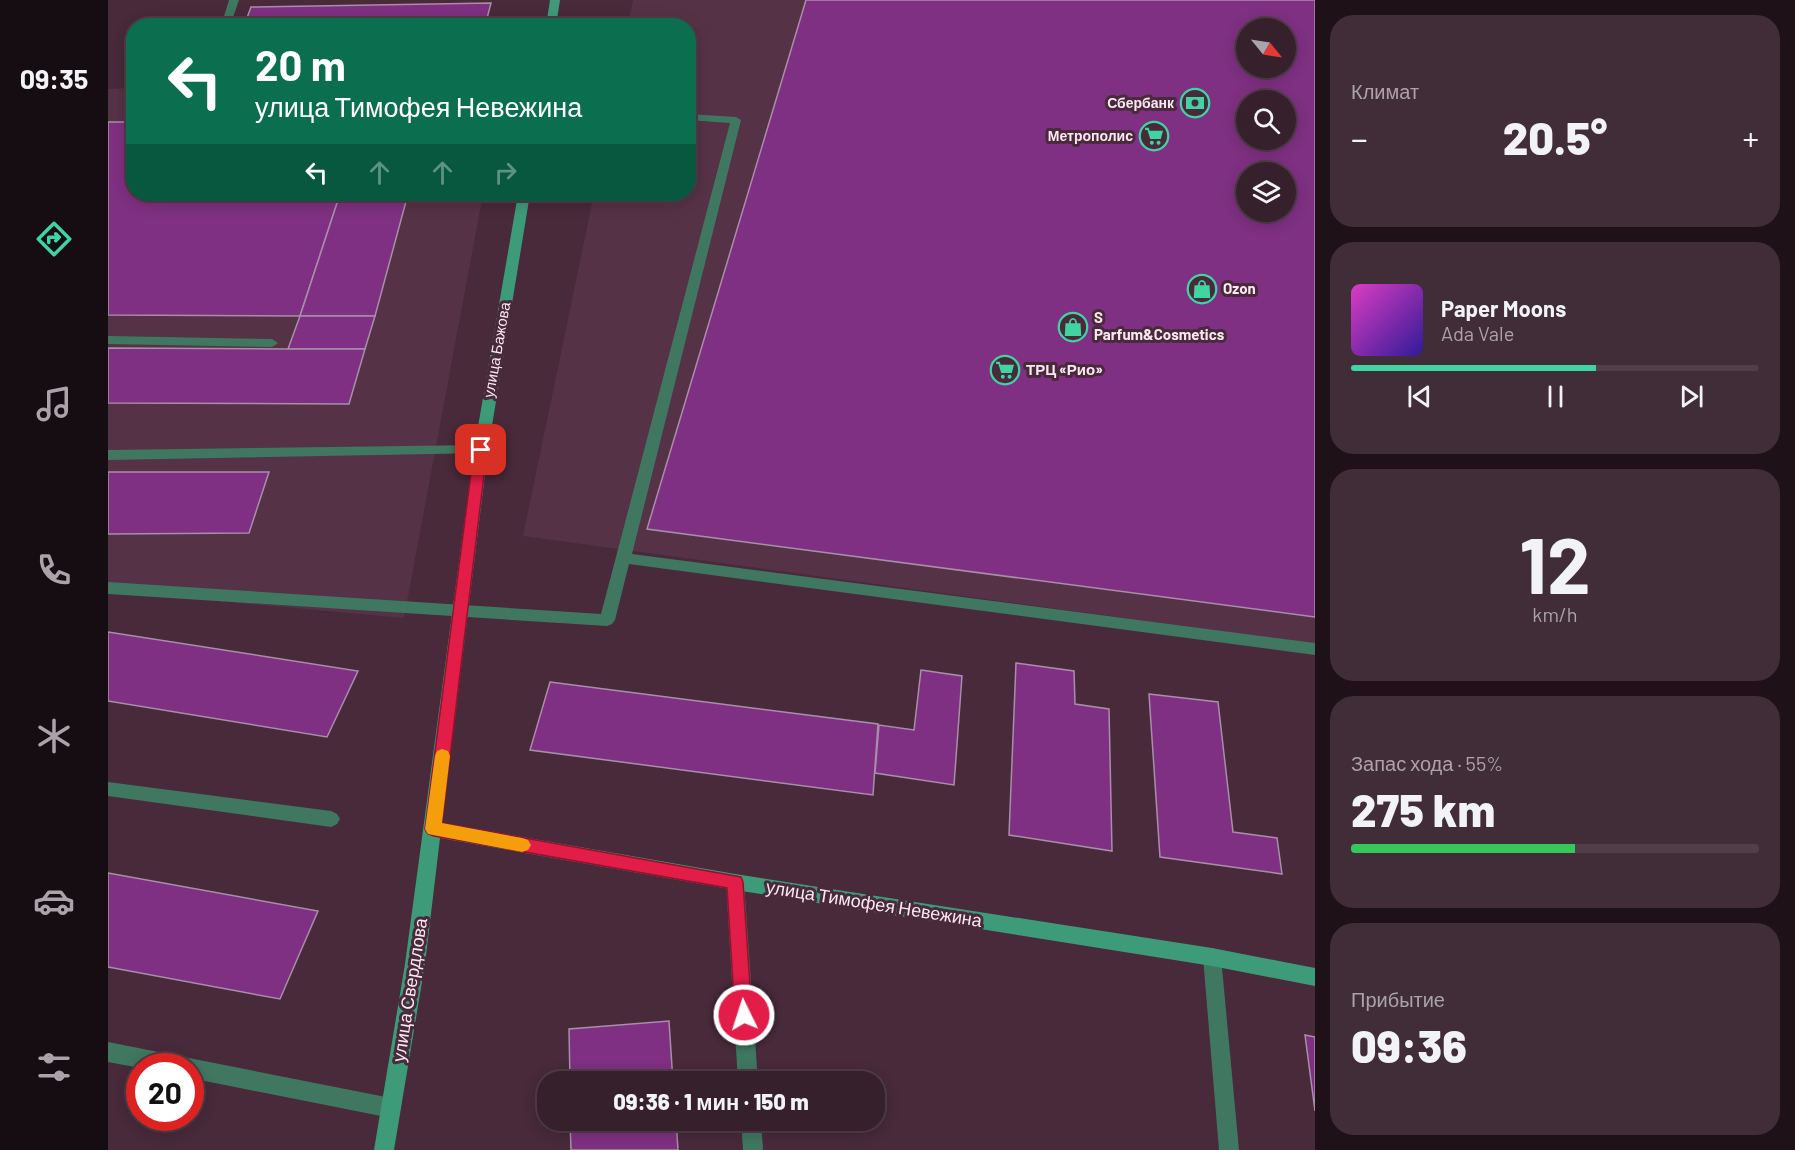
<!DOCTYPE html>
<html lang="ru">
<meta charset="utf-8">
<style>
body{margin:0;font-family:Barlow,sans-serif;background:#412d38;color:#f1f3f6;height:100vh;display:flex;flex-direction:column;font-size:22px;white-space:nowrap}
*{box-sizing:border-box;margin:0}
p{font-size:20px;color:#aaa3a9}
.icon{flex:none;width:33px;height:33px;fill:none;stroke:currentColor;stroke-width:2;stroke-linecap:round;stroke-linejoin:round}
.map{position:relative;flex:1;overflow:hidden}
.details{display:flex;flex-direction:column;gap:15px;padding:15px;background:#1e1218;width:480px}
.details>*{flex:none}
.banner{position:absolute;left:18px;top:18px;width:570px;height:183px;border-radius:24px;box-shadow:0 3px 15px #0003,0 0 0 2px #503e48;background:#0b6e4f;color:#fff;overflow:hidden}
.needle{width:39px;rotate:120deg}
.controls{position:absolute;left:1128px;top:18px;display:grid;gap:12px}
.controls a{display:grid;place-items:center;width:60px;height:60px;border-radius:50%;background:#36202c;box-shadow:0 3px 15px #0003,0 0 0 2px #503e48;font-size:30px}
.speed{position:absolute;left:18px;top:1053px;display:flex;gap:12px;font-size:30px;font-weight:700;text-align:center}
.speed>*{display:grid;place-content:center;width:78px;height:78px;border-radius:50%;background:#36202c;box-shadow:0 3px 15px #0003,0 0 0 2px #503e48;line-height:1}
.speed .limit{border:9px solid #d22;background:#fff;color:#111}
.pin{position:absolute;display:grid;place-items:center;width:51px;height:51px;color:#fff;margin:-26px;border-radius:12px;box-shadow:0 3px 9px #0006}
.me{position:absolute;width:66px;margin:-33px;rotate:356deg;stroke-linejoin:round;filter:drop-shadow(0 0 4px #0008)}
.turn{display:flex;align-items:center;gap:21px;height:126px;padding:0 30px;font-size:27px}
.turn .icon{width:78px;height:78px;stroke-width:2.5}
.turn b{display:block;font-size:42px;line-height:51px}
.lanes{display:flex;align-items:center;height:57px;padding:0 30px;background:#0003;justify-content:center;gap:30px;direction:ltr}
.lanes .off{opacity:.35}
.big{font-size:45px;font-weight:800;line-height:1.1}
.details .tile{flex:1;display:flex;flex-direction:column;justify-content:center;gap:9px;min-width:0;padding:0 21px;border-radius:24px;background:#412d38}
.details .dial{align-items:center;gap:0}
.dial b{font-size:78px;line-height:1}
.song{display:flex;align-items:center;gap:18px}
.cover{width:72px;height:72px;border-radius:9px;background:linear-gradient(135deg,hsl(310 70% 55%),hsl(250 70% 35%))}
.played{height:6px;border-radius:3px;background:linear-gradient(90deg,#3fd4a2 60%,#503e48 60%)}
.keys{display:flex;justify-content:space-around;direction:ltr}
.heat{display:flex;justify-content:space-between;align-items:center;font-size:33px;direction:ltr}
.charge{height:9px;border-radius:4px;background:linear-gradient(90deg,#34c759 55%,#503e48 0)}
.trip{position:absolute;left:429px;top:1071px;width:348px;height:60px;border-radius:24px;background:#36202c;box-shadow:0 3px 15px #0003,0 0 0 2px #503e48;font-weight:800;line-height:60px;text-align:center}
main{display:flex;flex:1;min-height:0}
.tabs{display:flex;flex-direction:column;width:108px;justify-content:space-around;align-items:center;background:#160d12;color:#aaa3a9}
.tabs .icon{width:42px;height:42px}
.tabs .active{color:#3fd4a2}
.tabs b{font-size:27px;color:#f1f3f6}
.map>svg:first-child{display:block}
</style>
<main>
<nav class="tabs">
<b>09:35</b>
<svg class="icon active" aria-label="directions" viewBox="0 0 24 24"><path d="M12 3l9 9-9 9-9-9zM9 14v-3h6M13 9l2 2-2 2"/></svg>
<svg class="icon" aria-label="music" viewBox="0 0 24 24"><path d="M9 18V5l10-2v13"/><circle cx="6" cy="18" r="3"/><circle cx="16" cy="16" r="3"/></svg>
<svg class="icon" aria-label="phone" viewBox="0 0 24 24"><path d="M5 4h4l2 5-3 2q2 4 5 5l2-3 5 2v4C11 20 4 13 5 4z"/></svg>
<svg class="icon" aria-label="climate" viewBox="0 0 24 24"><path d="M12 3v18M4 7l16 10M4 17L20 7"/></svg>
<svg class="icon" aria-label="car" viewBox="0 0 24 24"><path d="M5 17H2v-5l4-1 3-4h7l3 4 3 1v5h-3M9 17h6M6 11h13"/><circle cx="7" cy="17" r="2"/><circle cx="17" cy="17" r="2"/></svg>
<svg class="icon" aria-label="filters" viewBox="0 0 24 24"><path d="M4 7h16M4 17h16"/><circle cx="9" cy="7" r="2"/><circle cx="15" cy="17" r="2"/></svg>
</nav>
<div class="map">
<svg width="1207" height="1150" viewBox="0 0 1207 1150">
<rect width="100%" height="100%" fill="#482a3a"/>
<!-- built -->
<g fill="#563246" fill-rule="evenodd">
<path d="M525,0H1207V644L415,536L486,194H580V26L520,25ZM1138,28H1178V68H1138ZM1138,100H1178V140H1138ZM1138,172H1178V212H1138Z"/>
<polygon points="25,88 26,194 375,194 296,618 0,591 0,89"/>
</g>
<!-- building -->
<g fill="#7f3082" stroke="#a98ea9" stroke-width="1.5" fill-rule="evenodd">
<path d="M698,0H1207V617L539,529ZM1138,28H1178V68H1138ZM1138,100H1178V140H1138ZM1138,172H1178V212H1138Z"/>
<polygon points="383,3 377,26 136,26 143,7"/>
<polygon points="492,22 517,23 550,24 491,26"/>
<polygon points="0,122 26,122 26,194 232,194 192,316 0,315"/>
<polygon points="232,194 300,194 267,316 192,316"/>
<polygon points="192,316 267,316 257,349 180,349"/>
<polygon points="0,348 180,349 257,349 241,404 0,403"/>
<polygon points="0,472 161,472 141,533 0,534"/>
<polygon points="0,632 250,671 219,737 0,701"/>
<polygon points="908,663 966,671 967,704 1001,709 1004,851 901,835"/>
<polygon points="813,670 854,676 846,785 767,773 771,725 806,730"/>
<polygon points="442,682 770,724 765,795 422,750"/>
<polygon points="1041,694 1110,702 1125,832 1169,838 1174,874 1052,857"/>
<polygon points="0,873 210,911 172,999 0,967"/>
<polygon points="561,1021 565,1082 462,1082 461,1029"/>
<polygon points="1197,1035 1207,1037 1207,1111"/>
<polygon points="462,1120 568,1120 570,1150 463,1150"/>
</g>
<g fill="none" stroke-linecap="round" stroke-linejoin="round">
<!-- lane -->
<g fill="#407761" fill-rule="evenodd">
<polygon points="121,0 131,0 122,26 113,26"/>
<polygon points="580,114 628,117 633,120 524,554 1207,643 1207,655 521,564 507,620 504,624 499,626 0,594 0,582 493,614 622,123 580,120"/>
<polygon points="0,336 164,339 170,343 164,347 0,344"/>
<polygon points="373,445 380,450 378,453 0,460 0,450"/>
<polygon points="0,782 223,811 229,814 232,819 229,824 223,827 0,796"/>
<polygon points="627,874 633,876 636,882 650,1082 630,1082 618,882 621,876"/>
<polygon points="1104,948 1111,951 1113,957 1131,1150 1111,1150 1095,957 1097,951"/>
<polygon points="0,1042 283,1098 290,1101 293,1108 290,1115 283,1118 82,1078 82,1066 32,1068 0,1062"/>
<polygon points="633,1120 653,1120 655,1150 635,1150"/>
</g>
<!-- secondary -->
<g fill="#3e9b79" fill-rule="evenodd">
<polygon points="442,0 452,0 448,26 438,26"/>
<polygon points="410,194 422,194 380,450 334,823 627,874 1104,948 1207,968 1207,986 1104,966 627,890 332,838 317,964 286,1150 266,1150 297,964 366,450"/>
</g>
</g>
<!-- route -->
<polygon fill="#e11d48" stroke="#92132f" stroke-width="1.5" points="373,446 379,450 334,823 633,877 635,882 644,1015 642,1021 636,1024 629,1021 627,1015 619,888 326,836 320,834 317,829 366,450"/>
<!-- slow -->
<polygon fill="#f59e0b" points="334,749 340,751 342,756 334,823 414,838 420,840 423,845 420,850 414,852 320,834 317,829 327,756 329,751"/>
<!-- icons -->
<defs>
<g id="bank-ring" transform="scale(1.5)"><circle r="9.5" fill="#482a3a" stroke="#3fd4a2" stroke-width="1.5"/><path d="M-6-4H6V4H-6ZM0-2.3a2.3 2.3 0 1 0 0 4.6a2.3 2.3 0 1 0 0-4.6Z" fill="#3fd4a2"/></g>
<g id="supermarket-ring" transform="scale(1.5)"><circle r="9.5" fill="#482a3a" stroke="#3fd4a2" stroke-width="1.5"/><path d="M-6-5.5h2.5l.6 2H6L4.5 2H-2.5L-4.4-4H-6ZM-1.5 3.2a1.3 1.3 0 1 0 .1 0ZM3 3.2a1.3 1.3 0 1 0 .1 0Z" fill="#3fd4a2"/></g>
<g id="shop-ring" transform="scale(1.5)"><circle r="9.5" fill="#482a3a" stroke="#3fd4a2" stroke-width="1.5"/><path d="M-5-2.5h2.3a2.7 3.5 0 0 1 5.4 0H5L5.5 6h-11ZM-1.5-2.5h3a1.5 2.3 0 0 0-3 0Z" fill="#3fd4a2"/></g>
</defs>
<g fill-rule="evenodd">
<use href="#bank-ring" x="1087" y="103"/>
<use href="#supermarket-ring" x="1046" y="136"/>
<use href="#shop-ring" x="1094" y="289"/>
<use href="#shop-ring" x="965" y="327"/>
<use href="#supermarket-ring" x="897" y="370"/>
</g>
<g text-anchor="middle" stroke-width="6" stroke-linejoin="round" paint-order="stroke">
<!-- far-poi labels -->
<g font-size="14" font-weight="bold" fill="#fbe7f1" stroke="#482a3a" text-anchor="end">
<text x="1066" y="108">Сбербанк</text>
<text x="1025" y="141">Метрополис</text>
</g>
<!-- poi labels -->
<g font-size="15" font-weight="bold" fill="#fbe7f1" stroke="#482a3a" text-anchor="start">
<text x="1115" y="294">Ozon</text>
<text x="986" y="323">S<tspan x="986" dy="17">Parfum&amp;Cosmetics</tspan></text>
<text x="918" y="375">ТРЦ «Рио»</text>
</g>
<!-- street labels -->
<g font-size="15" fill="#fbe7f1" stroke="#482a3a">
<text transform="translate(389 350) rotate(-80)" y="5">улица Бажова</text>
</g>
<!-- near-street labels -->
<g font-size="18" fill="#fbe7f1" stroke="#482a3a">
<text transform="translate(766 904) rotate(9)" y="6">улица Тимофея Невежина</text>
<text transform="translate(302 990) rotate(-81)" y="6">улица Свердлова</text>
</g>
</g>
</svg>
<div class="controls">
<a><svg class="needle" viewBox="-14 -14 28 28"><path d="M0-13l5 13h-10z" fill="#e53935"/><path d="M0 13l5-13h-10z" fill="#aaa3a9"/></svg></a>
<a><svg class="icon" aria-label="search" viewBox="0 0 24 24"><circle cx="10" cy="10" r="6"/><path d="M15 15l6 6"/></svg></a>
<a><svg class="icon" aria-label="layers" viewBox="0 0 24 24"><path d="M12 4l9 5-9 5-9-5zM3 14l9 5 9-5"/></svg></a>
</div>
<div class="speed"><div class="limit">20</div></div>
<div class="pin" style="left:373px;top:450px;background:#d93025"><svg class="icon" aria-label="arrive" viewBox="0 0 24 24"><path d="M6 21V4h12l-3 4 3 4H6"/></svg></div>
<svg class="me" style="left:636px;top:1015px" viewBox="-20 -20 40 40"><circle r="17" fill="#e11d48" stroke="#fff" stroke-width="3"/><path d="M0-11L8 9 0 5-8 9z" fill="#fff"/></svg>
<div class="trip">09:36 · 1 мин · 150 m</div>
<div class="banner">
<div class="turn"><svg class="icon" aria-label="left" viewBox="0 0 24 24"><path d="M17 20v-9H6M10 6l-5 5 5 5"/></svg><div><b>20 m</b>улица Тимофея Невежина</div></div>
<div class="lanes"><svg class="icon" aria-label="left" viewBox="0 0 24 24"><path d="M17 20v-9H6M10 6l-5 5 5 5"/></svg><svg class="icon off" aria-label="ahead" viewBox="0 0 24 24"><path d="M12 20V5M6 11l6-6 6 6"/></svg><svg class="icon off" aria-label="ahead" viewBox="0 0 24 24"><path d="M12 20V5M6 11l6-6 6 6"/></svg><svg class="icon off" aria-label="right" viewBox="0 0 24 24"><path d="M7 20v-9h11M14 6l5 5-5 5"/></svg></div>
</div>
</div>
<section class="details">
<div class="tile"><p>Климат</p>
<div class="heat"><a>−</a><b class="big">20.5°</b><a>+</a></div>
</div>
<div class="tile">
<div class="song"><i class="cover"></i><div><b>Paper Moons</b><p>Ada Vale</p></div></div>
<div class="played"></div>
<div class="keys"><svg class="icon" aria-label="previous" viewBox="0 0 24 24"><path d="M18 5L8 12l10 7zM5 5v14"/></svg><svg class="icon" aria-label="pause" viewBox="0 0 24 24"><path d="M8 5v14M16 5v14"/></svg><svg class="icon" aria-label="next" viewBox="0 0 24 24"><path d="M6 5l10 7-10 7zM19 5v14"/></svg></div>
</div>
<div class="tile dial"><b>12</b><p>km/h</p></div>
<div class="tile"><p>Запас хода · 55%</p><b class="big">275 km</b><div class="charge"></div></div>
<div class="tile"><p>Прибытие</p><b class="big">09:36</b></div>
</section>
</main>
